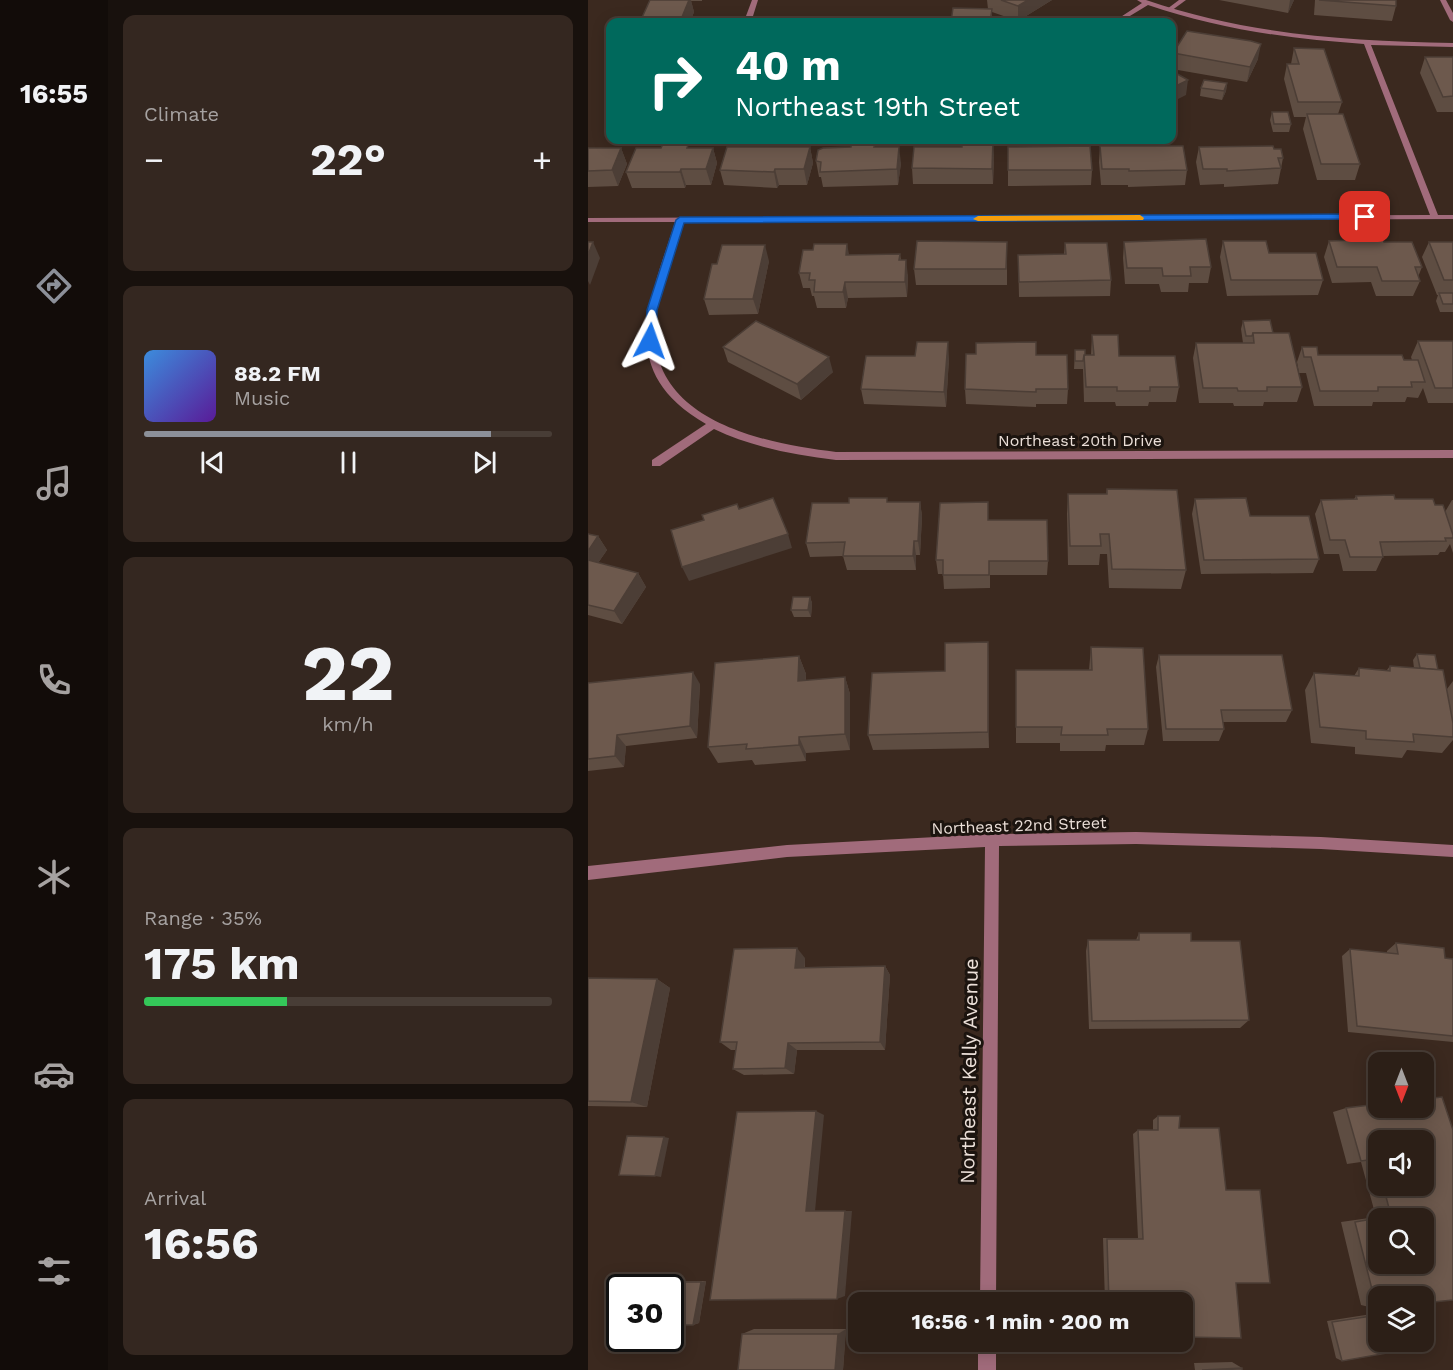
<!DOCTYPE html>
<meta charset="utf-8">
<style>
body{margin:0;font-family:"Work Sans",sans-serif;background:#342720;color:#f1f3f6;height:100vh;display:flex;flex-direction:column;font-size:22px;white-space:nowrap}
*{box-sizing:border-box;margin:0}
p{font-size:20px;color:#a6a2a1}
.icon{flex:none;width:33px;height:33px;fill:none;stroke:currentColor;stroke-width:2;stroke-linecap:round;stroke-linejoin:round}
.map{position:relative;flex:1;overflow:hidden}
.sheet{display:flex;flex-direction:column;gap:15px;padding:15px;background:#18110d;width:480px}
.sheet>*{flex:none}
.hud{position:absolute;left:18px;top:18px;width:570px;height:126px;border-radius:12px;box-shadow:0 3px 15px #0003,0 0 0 2px #483d36;background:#00695c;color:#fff;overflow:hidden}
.needle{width:39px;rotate:180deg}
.controls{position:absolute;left:780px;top:1052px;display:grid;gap:12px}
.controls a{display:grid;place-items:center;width:66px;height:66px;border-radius:12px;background:#2c1f17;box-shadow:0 3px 15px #0003,0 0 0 2px #483d36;font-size:30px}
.speed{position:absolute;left:18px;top:1274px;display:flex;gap:12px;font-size:30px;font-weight:700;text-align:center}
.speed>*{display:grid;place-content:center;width:78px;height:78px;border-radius:50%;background:#2c1f17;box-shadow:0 3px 15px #0003,0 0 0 2px #483d36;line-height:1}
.speed .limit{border:3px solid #111;border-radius:9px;background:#fff;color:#111}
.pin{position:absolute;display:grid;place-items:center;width:51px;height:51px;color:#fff;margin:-26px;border-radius:12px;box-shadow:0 3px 9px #0006}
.me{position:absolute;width:66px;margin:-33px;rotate:4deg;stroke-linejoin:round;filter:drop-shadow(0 0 4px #0008)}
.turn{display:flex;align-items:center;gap:21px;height:126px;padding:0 30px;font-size:27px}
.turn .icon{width:78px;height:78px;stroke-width:2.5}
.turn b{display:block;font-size:42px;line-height:51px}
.big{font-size:45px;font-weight:700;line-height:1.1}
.sheet .card{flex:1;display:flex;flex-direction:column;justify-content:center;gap:9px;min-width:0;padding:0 21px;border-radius:12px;background:#342720}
.sheet .dial{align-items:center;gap:0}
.dial b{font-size:78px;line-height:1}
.song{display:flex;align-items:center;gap:18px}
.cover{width:72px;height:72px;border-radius:9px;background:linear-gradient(135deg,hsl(210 70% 55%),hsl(270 70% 35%))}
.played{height:6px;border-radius:3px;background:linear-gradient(90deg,#8c9099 85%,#483d36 85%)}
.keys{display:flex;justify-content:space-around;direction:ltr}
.heat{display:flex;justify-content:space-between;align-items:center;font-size:33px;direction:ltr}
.charge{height:9px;border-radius:4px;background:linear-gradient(90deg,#34c759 35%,#483d36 0)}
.trip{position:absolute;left:260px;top:1292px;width:345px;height:60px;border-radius:12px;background:#2c1f17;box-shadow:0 3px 15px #0003,0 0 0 2px #483d36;font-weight:700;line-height:60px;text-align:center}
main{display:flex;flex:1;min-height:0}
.tabs{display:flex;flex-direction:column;width:108px;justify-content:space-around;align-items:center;background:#120c09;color:#a6a2a1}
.tabs .icon{width:42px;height:42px}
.tabs .current{color:#8c9099}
.tabs b{font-size:27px;color:#f1f3f6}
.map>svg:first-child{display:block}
</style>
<main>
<nav class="tabs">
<b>16:55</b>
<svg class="icon current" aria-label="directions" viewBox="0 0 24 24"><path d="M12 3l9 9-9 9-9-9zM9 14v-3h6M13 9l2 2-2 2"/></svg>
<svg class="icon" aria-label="music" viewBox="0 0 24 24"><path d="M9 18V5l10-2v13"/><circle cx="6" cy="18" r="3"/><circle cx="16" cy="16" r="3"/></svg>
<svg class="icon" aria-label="phone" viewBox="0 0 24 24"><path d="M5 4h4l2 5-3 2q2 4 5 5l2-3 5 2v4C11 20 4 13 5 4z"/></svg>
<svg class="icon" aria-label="climate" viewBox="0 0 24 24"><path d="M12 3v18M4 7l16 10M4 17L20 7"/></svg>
<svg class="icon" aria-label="car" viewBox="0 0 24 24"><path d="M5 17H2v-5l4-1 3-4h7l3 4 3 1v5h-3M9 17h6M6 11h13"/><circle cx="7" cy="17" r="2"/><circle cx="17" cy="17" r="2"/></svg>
<svg class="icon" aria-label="filters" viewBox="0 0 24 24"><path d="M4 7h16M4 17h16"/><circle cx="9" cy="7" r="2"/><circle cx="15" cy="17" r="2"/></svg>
</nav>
<section class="sheet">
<div class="card"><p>Climate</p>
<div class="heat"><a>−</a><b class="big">22°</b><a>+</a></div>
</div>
<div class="card">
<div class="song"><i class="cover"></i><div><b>88.2 FM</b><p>Music</p></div></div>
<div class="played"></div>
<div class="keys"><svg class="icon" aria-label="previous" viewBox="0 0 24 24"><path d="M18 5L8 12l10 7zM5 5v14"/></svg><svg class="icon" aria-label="pause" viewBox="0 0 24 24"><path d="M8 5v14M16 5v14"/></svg><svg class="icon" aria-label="next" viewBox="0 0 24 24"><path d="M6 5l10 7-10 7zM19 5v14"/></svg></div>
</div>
<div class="card dial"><b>22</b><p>km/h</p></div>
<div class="card"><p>Range · 35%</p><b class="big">175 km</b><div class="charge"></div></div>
<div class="card"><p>Arrival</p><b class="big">16:56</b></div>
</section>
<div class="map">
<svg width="865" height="1370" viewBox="0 0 865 1370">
<rect width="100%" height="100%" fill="#3b291f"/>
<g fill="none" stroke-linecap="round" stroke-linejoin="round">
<!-- lane -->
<polygon fill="#a16b7b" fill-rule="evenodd" points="591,0 598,0 583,11 579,11 579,9"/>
<!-- street -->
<g fill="#a16b7b" fill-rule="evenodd">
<polygon points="164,0 170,0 165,16 171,22 165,22 158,16"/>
<path d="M549,0H558C661,35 758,41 865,43V47L783,45L850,215H865V219L95,222C84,259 65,298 67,337C71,423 180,444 248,452L865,450V458L248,460C206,455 164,447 126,429L72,466H64V460L118,424C26,371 62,302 87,222H0V218L842,215L776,44C702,39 630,29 560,5L532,22H525L554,3Z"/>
<polygon points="852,0 858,0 865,13 865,22 862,20"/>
<polygon points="548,832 733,837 865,845 865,857 733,849 548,844 411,846 408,1302 392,1302 397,847 199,857 0,880 0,866 199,845 404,834"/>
<rect x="390" y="1341" width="18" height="29"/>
</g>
</g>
<!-- wall -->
<g fill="#5e4d42" fill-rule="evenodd">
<polygon points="62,0 114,0 114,1 103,1 106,12 102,22 52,22"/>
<polygon points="399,0 464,0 430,21 404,12 404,22 363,22 400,9"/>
<polygon points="631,0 706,0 700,13"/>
<polygon points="727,0 808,0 808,6 804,21 726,15"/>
<polygon points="706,48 754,102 750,114 772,164 767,180 729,180 715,129 718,117 706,117 696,79 699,64 703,64"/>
<polygon points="585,53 670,59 659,82 584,69"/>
<polygon points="837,57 865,57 865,112 849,112 832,73"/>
<polygon points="639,83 638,91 634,100 612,96 613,88"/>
<polygon points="684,112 703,124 701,132 685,132 682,120"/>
<polygon points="512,146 599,170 597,185 540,187 540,185 513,185 511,162"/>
<polygon points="222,147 225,163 219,185 191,185 189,188 136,185 132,170"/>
<polygon points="289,147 313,163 310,185 235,187 233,177 231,177 228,161"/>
<polygon points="420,147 504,170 503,185 420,186"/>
<polygon points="611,147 686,149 695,158 690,184 636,187 636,184 612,185 608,162"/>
<polygon points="0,148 33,148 39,164 30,186 0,187"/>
<polygon points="103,148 125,148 129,163 123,185 98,185 97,188 44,188 38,172"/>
<polygon points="406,154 405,184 325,184 324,168"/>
<polygon points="635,241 681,253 735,280 730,295 639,296 632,257"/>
<polygon points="741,241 796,242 834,267 830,277 832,281 825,296 788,296 783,282 744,283 736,257"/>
<polygon points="536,242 623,267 620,283 601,283 600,292 573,292 571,284 537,284 535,258"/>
<polygon points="841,242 865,242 865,312 852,312 848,301 850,295 849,295 834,257"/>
<polygon points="477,243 523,280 522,296 431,297 430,255 476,254"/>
<polygon points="312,254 313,260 320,276 319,297 260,298 258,308 229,308 226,296 224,296 222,288 215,288 211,273 261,255"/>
<polygon points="419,257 419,285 328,285 326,269"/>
<polygon points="181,261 170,314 121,315 116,299"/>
<polygon points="655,321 685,333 714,387 709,402 676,402 675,406 646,406 645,403 611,403 605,358 608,343 655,343 653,329"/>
<polygon points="504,335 531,356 591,387 588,402 561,402 560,406 528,406 527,402 496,402 495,369 486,369 487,350 497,355 503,355"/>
<polygon points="830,341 865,341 865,403 840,403 835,388 830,398 819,397 817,402 785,402 784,406 726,406 718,373 711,373 709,362 714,347 730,355 824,360 823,357"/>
<polygon points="135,347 245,372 213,400 140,362"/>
<polygon points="448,355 480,389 479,404 448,404 448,407 378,404 377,389"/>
<polygon points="327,356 361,358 358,407 276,404 273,389"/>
<polygon points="519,489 598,570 593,589 521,588 519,554 512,554 511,565 480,565 479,514 480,494 518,494"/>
<polygon points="768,496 807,499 847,505 857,512 864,500 865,500 865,553 862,544 857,552 852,552 850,555 795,556 788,571 755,571 751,554 736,554 727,514 733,500 766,499"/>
<polygon points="607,499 662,516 731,559 725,573 613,574 604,514"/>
<polygon points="300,502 332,502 334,516 332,555 328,555 328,570 259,570 255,556 222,557 218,543"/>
<polygon points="401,520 460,561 459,575 402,575 402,588 356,589 355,574 350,574 348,560"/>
<polygon points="0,534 10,536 19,550 10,563 50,573 58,587 34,624 0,615"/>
<polygon points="222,597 224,603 223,617 206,617 203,610"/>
<polygon points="503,647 560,729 556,745 518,745 517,751 472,751 472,743 428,743 428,670 501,670"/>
<polygon points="829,654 850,670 859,689 865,681 865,740 854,753 819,750 814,758 767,754 767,747 723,743 717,690 726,673 766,676 771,668 799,670 802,666 826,668 825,660"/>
<polygon points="571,655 704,710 698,722 635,722 636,729 631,741 575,741 568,667"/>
<polygon points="211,656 218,674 218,681 257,677 262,694 262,750 218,753 218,761 167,765 164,760 130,763 120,747"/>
<polygon points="401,659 401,748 285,750 280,735 357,671"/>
<polygon points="0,683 112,684 109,738 38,746 36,767 0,771"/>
<polygon points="551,933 603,941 661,1020 652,1028 501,1029 498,951 500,940 548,940"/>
<polygon points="808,943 857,958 865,959 865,1042 760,1032 754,956 762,949 799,953 799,951"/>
<polygon points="217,958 217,967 297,966 302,975 297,1050 209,1050 206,1074 156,1075 145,1069 148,1050 143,1050 132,1042"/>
<polygon points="0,978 69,979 82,988 59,1107 0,1106"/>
<path d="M758,1108L865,1130L789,1309L773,1305L753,1222L788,1217L773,1162L759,1164L745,1112ZM790,1140L836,1185H790Z"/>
<polygon points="570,1116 591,1128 648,1283 594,1302 517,1302 515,1238 550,1238 545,1134 550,1130 565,1130 565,1120"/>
<polygon points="67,1281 118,1281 111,1323 105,1325 61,1282"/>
<polygon points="790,1313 790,1341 754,1361 748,1358 739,1321"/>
<polygon points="166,1329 258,1329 255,1370 154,1334"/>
<polygon points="644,1362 654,1368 654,1370 607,1370 606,1363"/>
</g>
<!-- shaded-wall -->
<g fill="#4c3e36">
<polygon points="101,0 103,0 106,12 102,22 95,22 94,17"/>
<polygon points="440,0 464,0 430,21 430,6"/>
<polygon points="702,0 706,0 700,13"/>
<polygon points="673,44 670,59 659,82 662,67"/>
<polygon points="600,80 598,95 584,102 584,88"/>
<polygon points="639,83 638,91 634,100 636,91"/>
<polygon points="405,140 406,154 405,184 404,169"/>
<polygon points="222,147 225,163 219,185 216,169"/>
<polygon points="311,147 313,163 310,185 309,169"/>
<polygon points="33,148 39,164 30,186 24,170"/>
<polygon points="125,148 129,163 123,185 118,169"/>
<polygon points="93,169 98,185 97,188 92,172"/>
<polygon points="187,169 191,185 189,188 186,172"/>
<polygon points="5,242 12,258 2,285 0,281 0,255"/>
<polygon points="259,244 262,259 258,255"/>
<polygon points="177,245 181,261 170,314 165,299"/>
<polygon points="318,260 320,276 319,297 317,282"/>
<polygon points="257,282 260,298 258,308 255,292"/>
<polygon points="360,342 361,358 358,407 356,392"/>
<polygon points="241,357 245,372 213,400 209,384"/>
<polygon points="332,502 334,516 332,555 330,541"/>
<polygon points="200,534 204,548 101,581 94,567"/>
<polygon points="10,536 19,550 3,573 0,567 0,551"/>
<polygon points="326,541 328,555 328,570 325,556"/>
<polygon points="50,573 58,587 34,624 26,611"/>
<polygon points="222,597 224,603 223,617 220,610"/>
<polygon points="400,642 401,659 401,748 400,732"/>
<polygon points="211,656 218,674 217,698 210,681"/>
<polygon points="105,672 112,684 109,738 102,726"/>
<polygon points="257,677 262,694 262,750 257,734"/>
<polygon points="29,735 38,746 36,767 27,756"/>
<polygon points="211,737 218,753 218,761 211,745"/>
<polygon points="209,948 217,958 216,977 207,968"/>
<polygon points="297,966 302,975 297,1050 292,1042"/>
<polygon points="69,979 82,988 59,1107 43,1102"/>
<polygon points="200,1043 209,1050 206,1074 197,1068"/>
<polygon points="228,1111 236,1115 227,1211 218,1211"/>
<polygon points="76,1137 81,1138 73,1177 67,1176"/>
<polygon points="257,1211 264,1211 257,1296 249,1299"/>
<polygon points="118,1281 111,1323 105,1325 113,1282"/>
<polygon points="258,1329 255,1370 247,1370 250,1334"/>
</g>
<!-- building -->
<g fill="#6d594d" stroke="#4c3e36" stroke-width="1.5">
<polygon points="62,0 101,0 94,17 88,17 85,22 52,22"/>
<polygon points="413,0 440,0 430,6"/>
<polygon points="731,0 808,0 808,6"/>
<polygon points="365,8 404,9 402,22 363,22"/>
<polygon points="257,18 286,19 285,22 256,22"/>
<polygon points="599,31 663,41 673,44 662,67 585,53"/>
<polygon points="706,48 736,49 754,102 710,102 699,64 711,64"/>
<polygon points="837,57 865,57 865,96 855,97"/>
<polygon points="584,71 600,80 584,88"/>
<polygon points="616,80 639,83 636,91 613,88"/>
<polygon points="684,112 700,112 703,124 686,124"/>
<polygon points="719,114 755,114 772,164 733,164"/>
<polygon points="264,140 288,140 286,147 311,147 309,169 232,172 233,162 228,161 230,150 235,148 263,147"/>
<polygon points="374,140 405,140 404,169 324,168 326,147 374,147"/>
<polygon points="76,142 101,142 99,148 125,148 118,169 93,169 92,172 38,172 48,148 73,148"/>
<polygon points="502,146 504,170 420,170 420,147"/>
<polygon points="512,146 595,146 599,170 541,171 541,169 514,169"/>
<polygon points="685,146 686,149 693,149 695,158 690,158 693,168 639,171 639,169 615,169 611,147"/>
<polygon points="139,147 222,147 216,169 187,169 186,172 132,170"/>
<polygon points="0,148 33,148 24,170 0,171"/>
<polygon points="618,239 623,267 602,267 603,276 575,276 574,268 539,268 536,242"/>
<polygon points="795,239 796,242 824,242 834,267 827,267 832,281 794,281 789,267 749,267 741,241"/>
<polygon points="329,241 419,242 418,269 326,269"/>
<polygon points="635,241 678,241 681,253 728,253 735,280 643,280"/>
<polygon points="0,242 5,242 0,255"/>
<polygon points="841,242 865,242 865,280 856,280"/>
<polygon points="477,243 519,243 523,280 431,282 430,255 478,254"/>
<polygon points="226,244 259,244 258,255 312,254 311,260 318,260 317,282 257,282 255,292 226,292 227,280 221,280 222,273 211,273 215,250 225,250"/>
<polygon points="134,245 177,245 165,299 116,299 124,264 129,264"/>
<polygon points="851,293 865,293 865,304 855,304"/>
<polygon points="682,320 685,333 665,333 664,336 658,336 655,321"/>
<polygon points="168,321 241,357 209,384 135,347"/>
<polygon points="665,333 701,333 714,387 679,387 679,391 650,391 649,388 615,388 608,343 666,343"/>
<polygon points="504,335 530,335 531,356 587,356 591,387 562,387 562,391 529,391 529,387 498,387 496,355 506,355"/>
<polygon points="830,341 865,341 865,388 847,388"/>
<polygon points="329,342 360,342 356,392 273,389 278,356 327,356"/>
<polygon points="448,342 448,355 479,355 480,389 448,389 448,392 377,389 378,354 388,354 388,343"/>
<polygon points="714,347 729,347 730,355 814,355 816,360 830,360 837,382 823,382 824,387 790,387 790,391 732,391 723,357 716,357"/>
<polygon points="487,350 497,350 497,355 496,355 495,361 487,361"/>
<polygon points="519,489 589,490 598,570 524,569 521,534 512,534 513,546 482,546 480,494 519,494"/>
<polygon points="806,495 807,499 845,499 847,505 855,505 865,535 865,538 857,538 858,541 792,542 795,557 762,557 757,540 742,540 733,500 769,499 768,496"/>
<polygon points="185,498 200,534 94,567 83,530 116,520 114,515 149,504 151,509"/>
<polygon points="261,498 299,498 299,502 332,502 330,541 326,541 325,556 255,556 257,542 218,543 224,503 261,503"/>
<polygon points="658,498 662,516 721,516 731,559 616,560 607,499"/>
<polygon points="400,502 400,520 459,520 460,561 401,561 401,575 355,575 355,560 348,560 352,503"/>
<polygon points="0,534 10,536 0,551"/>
<polygon points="0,560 50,573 26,611 0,605"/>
<polygon points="205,597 222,597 220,610 203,610"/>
<polygon points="400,642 400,732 280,735 284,673 357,671 357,643"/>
<polygon points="503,647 555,648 560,729 519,729 520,735 473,735 474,727 428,727 428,670 504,670"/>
<polygon points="829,654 847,655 850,670 832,668"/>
<polygon points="571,655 694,655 704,710 633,710 636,729 578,729"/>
<polygon points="211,656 210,681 257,677 257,734 211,737 211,745 158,749 159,744 120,747 127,663"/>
<polygon points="802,666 855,670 865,723 865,737 825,734 826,742 778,739 778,731 732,727 726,673 771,676 771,668 802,671"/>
<polygon points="105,672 102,726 29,735 27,756 0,759 0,683"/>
<polygon points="551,933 603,933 603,941 652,941 661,1020 504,1021 500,940 551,940"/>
<polygon points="808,943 856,948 857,958 865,959 865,1036 769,1026 762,949 810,954"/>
<polygon points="209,948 207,968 297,966 292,1042 200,1043 197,1068 145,1069 149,1042 132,1042 146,949"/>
<polygon points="0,978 69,979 43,1102 0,1101"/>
<polygon points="854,1097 865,1130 865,1300 836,1303 836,1296 790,1296 790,1309 789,1309 767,1222 790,1218 790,1263 836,1263 836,1218 791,1218 803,1216 795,1185 836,1185 836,1140 790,1140 790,1170 787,1159 773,1161 758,1108 790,1104 790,1107 836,1107 836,1099"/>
<polygon points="228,1111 218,1211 257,1211 249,1299 122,1300 149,1112"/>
<polygon points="570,1116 592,1116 591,1128 631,1128 638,1190 672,1190 682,1283 648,1283 653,1338 594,1337 594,1302 521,1302 519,1239 555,1239 550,1130 570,1130"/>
<polygon points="39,1136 76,1137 67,1176 31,1175"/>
<polygon points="61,1282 113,1282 105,1325 82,1325 82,1287 60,1287"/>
<polygon points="790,1315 790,1341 809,1341 811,1351 754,1361 744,1322"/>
<polygon points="154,1334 250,1334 247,1370 150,1370"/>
<polygon points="654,1368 654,1370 614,1370"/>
</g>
<!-- route -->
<polygon fill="#1a73e8" stroke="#114b97" stroke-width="1.5" points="777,214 780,215 780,219 96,223 69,310 68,341 62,345 57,341 59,310 88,220 92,217"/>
<!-- slow -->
<polygon fill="#f59e0b" points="552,215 556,218 555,220 390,221 385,219 390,216"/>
<g text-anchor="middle" stroke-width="6" stroke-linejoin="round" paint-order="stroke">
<!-- street labels -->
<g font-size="16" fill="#ebdfd8" stroke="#1c140f">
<text x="492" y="446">Northeast 20th Drive</text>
<text transform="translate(431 825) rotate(-2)" y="6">Northeast 22nd Street</text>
</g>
<!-- near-street labels -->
<g font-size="20" fill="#ebdfd8" stroke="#1c140f">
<text transform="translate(381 1071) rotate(-89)" y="7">Northeast Kelly Avenue</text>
</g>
</g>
</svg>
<div class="controls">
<a><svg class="needle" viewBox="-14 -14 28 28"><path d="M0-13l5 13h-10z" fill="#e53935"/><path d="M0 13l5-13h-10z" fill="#a6a2a1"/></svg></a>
<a><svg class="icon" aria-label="sound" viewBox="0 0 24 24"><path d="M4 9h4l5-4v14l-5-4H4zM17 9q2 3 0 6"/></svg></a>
<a><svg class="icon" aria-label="search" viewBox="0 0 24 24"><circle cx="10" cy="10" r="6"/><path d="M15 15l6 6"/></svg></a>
<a><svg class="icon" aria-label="layers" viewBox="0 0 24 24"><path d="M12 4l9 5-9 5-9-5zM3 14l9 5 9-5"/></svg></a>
</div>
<div class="speed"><div class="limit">30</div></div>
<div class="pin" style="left:777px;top:217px;background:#d93025"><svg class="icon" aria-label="arrive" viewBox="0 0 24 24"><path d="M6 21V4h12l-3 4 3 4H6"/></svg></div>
<svg class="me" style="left:62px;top:341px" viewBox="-20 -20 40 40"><path d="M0-17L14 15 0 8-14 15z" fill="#1a73e8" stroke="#fff" stroke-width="4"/></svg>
<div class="trip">16:56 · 1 min · 200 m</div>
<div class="hud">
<div class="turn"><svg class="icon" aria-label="right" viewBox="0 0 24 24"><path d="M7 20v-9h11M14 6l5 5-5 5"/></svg><div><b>40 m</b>Northeast 19th Street</div></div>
</div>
</div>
</main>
